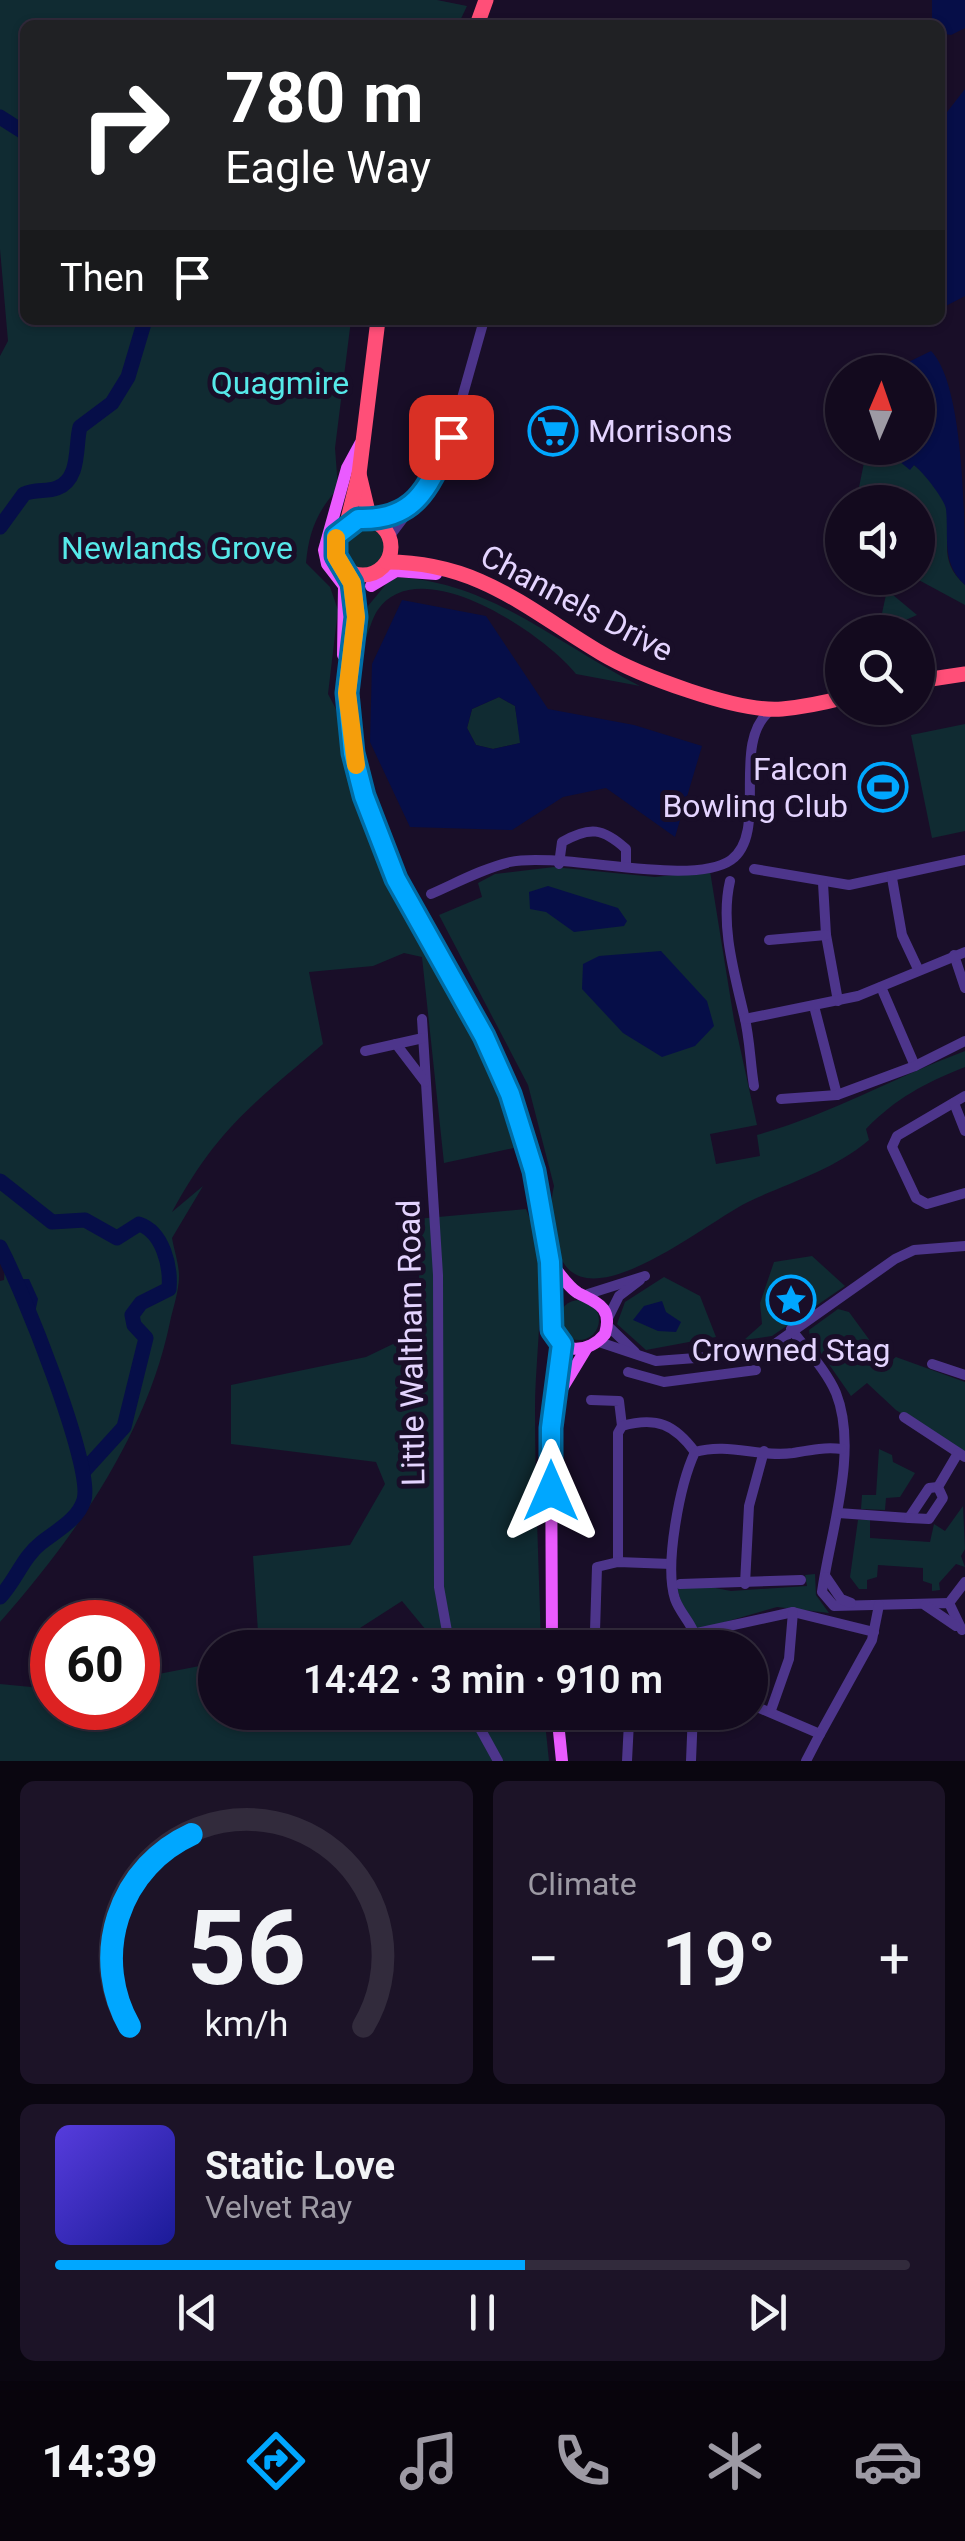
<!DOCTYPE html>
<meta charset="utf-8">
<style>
body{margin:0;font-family:Roboto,sans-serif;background:#1c1327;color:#f1f3f6;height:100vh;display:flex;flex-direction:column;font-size:38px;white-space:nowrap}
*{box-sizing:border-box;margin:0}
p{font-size:32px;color:#9d9aa4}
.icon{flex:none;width:55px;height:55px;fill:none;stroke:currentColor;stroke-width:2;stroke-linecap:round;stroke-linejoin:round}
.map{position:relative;height:1761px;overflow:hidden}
.details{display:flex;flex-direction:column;gap:20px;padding:20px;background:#0a0610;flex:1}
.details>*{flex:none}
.guide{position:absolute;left:20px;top:20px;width:925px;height:305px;border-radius:15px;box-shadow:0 2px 8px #0004,0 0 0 2px #322b3c;background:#202124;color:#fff;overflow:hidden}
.needle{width:65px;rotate:2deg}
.fabs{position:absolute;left:825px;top:355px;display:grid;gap:20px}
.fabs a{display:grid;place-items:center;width:110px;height:110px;border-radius:50%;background:#130a1e;box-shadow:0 2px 8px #0004,0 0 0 2px #322b3c;font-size:50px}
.speed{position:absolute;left:30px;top:1600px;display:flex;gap:20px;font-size:50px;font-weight:700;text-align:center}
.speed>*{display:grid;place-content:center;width:130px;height:130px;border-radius:50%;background:#130a1e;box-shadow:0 2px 8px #0004,0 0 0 2px #322b3c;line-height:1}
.speed .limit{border:15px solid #d22;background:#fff;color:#111}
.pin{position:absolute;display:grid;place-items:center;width:85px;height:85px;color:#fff;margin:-42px;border-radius:20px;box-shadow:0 5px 15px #0006}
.me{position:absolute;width:110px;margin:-55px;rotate:0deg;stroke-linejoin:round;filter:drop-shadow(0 0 8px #0008)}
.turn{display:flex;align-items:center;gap:35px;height:210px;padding:0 40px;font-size:45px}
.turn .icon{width:130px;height:130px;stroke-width:2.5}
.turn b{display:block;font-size:70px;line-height:85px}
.then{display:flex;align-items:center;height:95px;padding:0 40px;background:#0003;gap:20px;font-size:38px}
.big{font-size:75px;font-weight:600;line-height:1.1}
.details .widget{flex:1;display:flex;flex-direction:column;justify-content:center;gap:15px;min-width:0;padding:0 35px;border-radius:15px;background:#1c1327}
.details .dial{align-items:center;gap:0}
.dial svg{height:260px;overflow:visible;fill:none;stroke:#322b3c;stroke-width:7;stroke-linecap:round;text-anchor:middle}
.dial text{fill:#f1f3f6;stroke:none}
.song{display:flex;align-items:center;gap:30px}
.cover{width:120px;height:120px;border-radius:15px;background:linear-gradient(135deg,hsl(250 70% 55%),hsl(240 70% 35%))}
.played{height:10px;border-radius:5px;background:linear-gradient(90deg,#00a7ff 55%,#322b3c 55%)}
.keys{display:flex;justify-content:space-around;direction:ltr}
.heat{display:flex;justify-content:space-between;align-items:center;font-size:55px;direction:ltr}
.details .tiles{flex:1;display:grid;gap:20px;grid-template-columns:1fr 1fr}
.widget:last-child{grid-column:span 2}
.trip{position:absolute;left:198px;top:1630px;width:570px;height:100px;border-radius:50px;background:#130a1e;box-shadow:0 2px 8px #0004,0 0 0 2px #322b3c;font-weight:600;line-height:100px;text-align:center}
.tabs{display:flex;height:160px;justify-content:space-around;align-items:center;background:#08040c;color:#9d9aa4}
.tabs .icon{width:70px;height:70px}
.tabs .on{color:#00a7ff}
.tabs b{font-size:45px;color:#f1f3f6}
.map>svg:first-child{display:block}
</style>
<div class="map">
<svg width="965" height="1761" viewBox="0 0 965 1761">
<rect width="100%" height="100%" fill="#190e28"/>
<!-- green -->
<g fill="#102b32">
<path d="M0,0H437L467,6L458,25H25V320H351L335,448L338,488C317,512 309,531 306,563L330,587L338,610L328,694L336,709L346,769L365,825L490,1071L514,1148L444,1163L422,957L404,953L373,966L309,972L323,1044C253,1104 217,1129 172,1212L203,1186L172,1238C174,1250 179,1264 179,1276C179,1291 173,1308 170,1322C147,1434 75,1537 0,1622V1281L4,1280L5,1266L0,1261V356L8,341L0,249Z"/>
<path d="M867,448H883L910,469L914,465C925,474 940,490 945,502C957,529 932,556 965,585V605L915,578L918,502H856Z"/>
<circle cx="362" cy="548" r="23"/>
<path d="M392,577C490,580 556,644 640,686L576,674C545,635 419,548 377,611C372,619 369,631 365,640L368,606Z"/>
<polygon points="887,590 917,615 878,632"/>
<polygon points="499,697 515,706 521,743 493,749 476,745 467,728 472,709"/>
<polygon points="965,724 965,831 932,838 911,735"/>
<path d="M554,867L655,877L710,871L734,1020L757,1125L710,1134L716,1164L760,1156L757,1135C829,1115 895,1077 965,1051V1067C925,1083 896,1098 866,1129L869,1140C832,1171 790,1182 748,1202C706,1222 576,1332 557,1246C553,1226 549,1206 554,1186L528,1085L439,915L482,897L478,883L495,874Z"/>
<path d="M526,1209C551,1263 535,1349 535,1408C535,1488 539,1568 541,1647H440L402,1601L360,1628L371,1647H259L253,1556L350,1545L385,1484L376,1462L231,1444V1385L366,1357L422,1330L416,1219Z"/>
<polygon points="812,1256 845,1286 772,1336 744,1340 762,1324 760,1303 774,1262"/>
<polygon points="664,1277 700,1296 716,1337 646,1350 617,1324 625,1302"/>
<circle cx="579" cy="1320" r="20"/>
<polygon points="838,1309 849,1312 887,1364 896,1357 965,1382 965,1455 896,1410 867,1383 851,1396 810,1337 809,1330"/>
<polygon points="879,1449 892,1455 893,1462 915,1473 900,1497 886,1498 885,1510 861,1509 862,1495 876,1495"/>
<polygon points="963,1506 965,1549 961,1556 965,1567 956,1564 939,1583 940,1590 932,1591 932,1584 923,1581 923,1568 878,1565 877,1577 867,1580 867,1589 859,1589 850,1577 858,1520 870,1520 870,1538 930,1542 934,1524 945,1531"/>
<polygon points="815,1574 816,1595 829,1613 777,1607 697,1630 684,1610 674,1580 731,1591 807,1586 805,1575"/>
<polygon points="215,1663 215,1712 544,1713 549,1761 0,1761 0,1684 52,1689 52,1708 138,1708 138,1678"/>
</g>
<!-- water -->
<g fill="#060e48" fill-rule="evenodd">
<polygon points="932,0 965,0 965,28 951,35 940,33 940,25 932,25"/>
<polygon points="965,89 965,296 942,308 940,121"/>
<path d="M931,351C965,385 965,527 965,585C941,563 949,537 946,509C945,500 924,473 914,465L910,470L883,448H918V372H888Z"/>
<path d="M402,600L486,616L548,709L634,725L702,746L675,837L606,788L563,797L512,830L410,827L370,742L372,664ZM499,697L515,706L520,743L493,749L476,745L467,728L472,709Z"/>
<polygon points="548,886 618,908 627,921 624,926 574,932 546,912 530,909 529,892"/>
<polygon points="661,951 707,1001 714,1026 695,1046 662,1057 623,1033 582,989 583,964 599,956"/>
<polygon points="23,1279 29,1279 38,1299 34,1317 27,1322 11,1284"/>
<polygon points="662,1301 666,1312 681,1322 676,1332 658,1331 633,1320 644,1306"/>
</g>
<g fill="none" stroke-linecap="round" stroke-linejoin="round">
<!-- river -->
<g stroke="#060e48" stroke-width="15">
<polyline points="0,117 25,133"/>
<path d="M0,527L24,494C35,489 47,492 57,488C81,479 75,445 80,427L112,403L128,377L145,320"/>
<path d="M0,1181L52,1222L85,1220L117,1238L139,1224C163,1232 171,1266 169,1289L141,1303L132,1315L134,1325L146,1338L124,1427L84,1471"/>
<path d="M0,1247C20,1284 94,1466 84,1500C78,1520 56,1531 41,1543C23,1557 16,1580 0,1597"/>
</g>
<!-- minor -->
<g stroke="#4d358b" stroke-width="10">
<polyline points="374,521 403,514"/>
<polyline points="389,537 433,479 451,437 484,320"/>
<path d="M559,864L562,842C590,826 603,828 626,849V866"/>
<polyline points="754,869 849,885 965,860"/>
<polyline points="892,878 902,935 918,969"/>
<path d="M730,881C720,924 734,972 744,1015C750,1038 750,1062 754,1086"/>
<polyline points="823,883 826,935 838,1001"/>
<path d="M431,894C456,883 484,868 510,862C561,851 691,888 731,860C770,832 729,742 771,710"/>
<polyline points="769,940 826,935"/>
<polyline points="954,955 965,988"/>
<polyline points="881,987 915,1066"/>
<polyline points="814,1006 837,1095"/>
<polyline points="422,1019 438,1275 439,1587 450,1648"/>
<polyline points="745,1019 858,996 965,952"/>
<polyline points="396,1044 425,1082"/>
<polyline points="365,1051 423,1038"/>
<polyline points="965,1096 897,1136 892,1147 916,1198 927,1204 965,1193"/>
<polyline points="781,1099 837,1095 915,1066 965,1041"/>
<polyline points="954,1103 965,1131"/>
<polyline points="588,1294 645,1276"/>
<polyline points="607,1320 619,1296 640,1280"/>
<polyline points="607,1325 635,1352"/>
<path d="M791,1329C806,1349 826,1370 836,1393C859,1451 830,1533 822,1592L834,1606L949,1603L962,1630"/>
<polyline points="599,1342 656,1361 762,1353 895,1259 914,1250 965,1246"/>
<polyline points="932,1364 965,1375"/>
<polyline points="628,1372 664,1382 756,1370"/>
<polyline points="591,1400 619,1401 622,1426"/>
<polyline points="904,1417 965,1457"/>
<polyline points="838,1513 909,1518 929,1488 938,1487"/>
<polyline points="909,1518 929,1519 943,1498 938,1487 958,1453"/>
<path d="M618,1562V1433L622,1426C657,1416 675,1425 695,1452"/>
<polyline points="671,1564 618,1562 597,1567 595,1631 604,1641 674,1638 793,1612 874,1632"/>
<polyline points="826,1577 841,1599 851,1603"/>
<polyline points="680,1584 801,1580"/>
<polyline points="745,1584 749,1506 764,1451"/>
<polyline points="949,1603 965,1582"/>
<polyline points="925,1605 956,1626"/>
<path d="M696,1648C697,1626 682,1618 675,1599C664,1565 680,1484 695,1452C729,1442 759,1458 793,1453C810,1450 824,1447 842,1449"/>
<polyline points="750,1704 820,1734 872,1640 879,1605"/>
<polyline points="771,1710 789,1659 793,1612"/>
<polyline points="471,1712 498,1761"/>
<polyline points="628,1712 629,1722 692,1720"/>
<polyline points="627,1761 629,1722"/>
<polyline points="691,1761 693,1712"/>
<polyline points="806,1761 820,1734"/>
</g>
<!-- major -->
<g stroke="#ea5bff" stroke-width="12">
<path d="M347,571C365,610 347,651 347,692C347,726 354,763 364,797C405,929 501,1035 534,1170C542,1202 548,1236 550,1268C551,1287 547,1312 551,1329C559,1356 590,1353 605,1334C613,1307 597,1303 578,1293C568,1287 557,1270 550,1262"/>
<polyline points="371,586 396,571 436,574"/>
<polyline points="343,655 344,586 327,564 324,550 347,468 360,444"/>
<polyline points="560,1392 586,1349"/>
<polyline points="552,1648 551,1428 562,1344"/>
<polyline points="557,1712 562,1761"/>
</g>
<!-- highway -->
<g stroke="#ff4f78" stroke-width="15">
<polyline points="477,25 486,0"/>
<polyline points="359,474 370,520"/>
<circle cx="363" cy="547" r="28"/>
<polyline points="347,523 359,474 378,320"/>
<path d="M387,562C478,562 526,608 601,653C638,675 739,713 782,709C802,707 823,703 842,698"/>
<polyline points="918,681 965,674"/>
</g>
</g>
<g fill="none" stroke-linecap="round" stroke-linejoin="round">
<!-- route casing -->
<g stroke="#006da6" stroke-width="25">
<path id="route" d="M451,437C429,486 417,521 358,519L336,536V556L352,583L356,617L347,693L353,753L364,796L396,879L484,1036L510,1094L534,1171L550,1262L552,1330L562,1344L551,1428V1491"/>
</g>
<!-- route -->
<use href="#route" stroke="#00a7ff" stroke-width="18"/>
<!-- slow -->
<polyline stroke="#f59e0b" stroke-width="18" points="336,538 336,556 352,583 356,617 347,693 356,765"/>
</g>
<!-- icons -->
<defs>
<g id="supermarket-ring" transform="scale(2.5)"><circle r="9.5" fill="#190e28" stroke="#00a7ff" stroke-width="1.5"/><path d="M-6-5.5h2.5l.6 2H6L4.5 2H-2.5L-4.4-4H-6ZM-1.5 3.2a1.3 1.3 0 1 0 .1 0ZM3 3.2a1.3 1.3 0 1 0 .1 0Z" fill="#00a7ff"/></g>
<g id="stadium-ring" transform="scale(2.5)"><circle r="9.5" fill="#190e28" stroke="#00a7ff" stroke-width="1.5"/><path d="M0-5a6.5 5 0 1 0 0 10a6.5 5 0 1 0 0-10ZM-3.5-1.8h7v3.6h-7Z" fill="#00a7ff"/></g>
<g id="sight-ring" transform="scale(2.5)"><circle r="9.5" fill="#190e28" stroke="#00a7ff" stroke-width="1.5"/><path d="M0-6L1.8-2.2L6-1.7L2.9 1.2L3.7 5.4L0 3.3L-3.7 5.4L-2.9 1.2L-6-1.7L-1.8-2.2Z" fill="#00a7ff"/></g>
</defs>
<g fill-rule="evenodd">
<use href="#supermarket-ring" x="553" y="431"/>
<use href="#stadium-ring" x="883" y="787"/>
<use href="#sight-ring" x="791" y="1300"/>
</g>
<g text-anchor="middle" stroke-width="10" stroke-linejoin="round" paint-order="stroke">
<!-- park labels -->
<g font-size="32" fill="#56e9e9" stroke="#190e28">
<text x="280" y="394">Quagmire</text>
<text x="177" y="559">Newlands Grove</text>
</g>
<!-- poi labels -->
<g font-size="32" fill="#e4d4ff" stroke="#190e28" text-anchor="start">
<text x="588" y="442">Morrisons</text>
<text x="848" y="780" text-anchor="end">Falcon<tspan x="848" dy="37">Bowling Club</tspan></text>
<text x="791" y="1361" text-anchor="middle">Crowned Stag</text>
</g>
<!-- street labels -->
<g font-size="32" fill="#e4d4ff" stroke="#190e28">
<text transform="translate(577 603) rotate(28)" y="11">Channels Drive</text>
<text transform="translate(411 1343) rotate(-91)" y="11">Little Waltham Road</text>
</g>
</g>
</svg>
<div class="fabs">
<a><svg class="needle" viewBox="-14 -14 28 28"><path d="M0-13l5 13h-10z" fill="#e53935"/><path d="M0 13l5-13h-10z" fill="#9d9aa4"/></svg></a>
<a><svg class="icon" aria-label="sound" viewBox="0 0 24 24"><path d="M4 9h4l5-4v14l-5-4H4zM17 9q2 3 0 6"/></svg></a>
<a><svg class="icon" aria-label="search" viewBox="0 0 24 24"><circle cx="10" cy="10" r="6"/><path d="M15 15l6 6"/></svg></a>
</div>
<div class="speed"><div class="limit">60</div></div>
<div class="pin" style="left:451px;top:437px;background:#d93025"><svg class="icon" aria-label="arrive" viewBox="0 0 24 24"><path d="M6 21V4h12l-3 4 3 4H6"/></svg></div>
<svg class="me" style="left:551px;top:1491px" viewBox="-20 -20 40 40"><path d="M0-17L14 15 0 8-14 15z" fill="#00a7ff" stroke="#fff" stroke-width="4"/></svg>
<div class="trip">14:42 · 3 min · 910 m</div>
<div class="guide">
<div class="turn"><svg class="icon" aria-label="right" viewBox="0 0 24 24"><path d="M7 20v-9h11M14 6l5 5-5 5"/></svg><div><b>780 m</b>Eagle Way</div></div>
<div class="then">Then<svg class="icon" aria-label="arrive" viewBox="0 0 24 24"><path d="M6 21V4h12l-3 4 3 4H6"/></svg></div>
</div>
</div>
<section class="details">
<div class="tiles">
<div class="widget dial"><svg viewBox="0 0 100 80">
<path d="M14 69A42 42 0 1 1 86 69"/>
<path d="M14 69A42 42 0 0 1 33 10" stroke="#00a7ff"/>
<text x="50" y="56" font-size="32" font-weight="700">56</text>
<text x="50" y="72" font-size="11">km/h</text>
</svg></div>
<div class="widget"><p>Climate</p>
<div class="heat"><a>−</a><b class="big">19°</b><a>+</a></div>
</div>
<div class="widget">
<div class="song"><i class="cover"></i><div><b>Static Love</b><p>Velvet Ray</p></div></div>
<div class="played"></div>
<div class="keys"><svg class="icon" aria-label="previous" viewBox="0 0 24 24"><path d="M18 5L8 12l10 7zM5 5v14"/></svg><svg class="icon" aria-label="pause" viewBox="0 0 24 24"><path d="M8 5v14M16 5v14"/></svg><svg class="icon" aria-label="next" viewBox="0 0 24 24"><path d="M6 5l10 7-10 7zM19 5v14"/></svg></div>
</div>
</div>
</section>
<nav class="tabs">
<b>14:39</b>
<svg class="icon on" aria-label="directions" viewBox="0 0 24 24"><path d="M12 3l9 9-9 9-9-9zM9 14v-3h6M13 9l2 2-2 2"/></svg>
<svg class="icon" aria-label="music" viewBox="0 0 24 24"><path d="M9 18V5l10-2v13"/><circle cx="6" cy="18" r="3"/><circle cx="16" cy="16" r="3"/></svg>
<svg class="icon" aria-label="phone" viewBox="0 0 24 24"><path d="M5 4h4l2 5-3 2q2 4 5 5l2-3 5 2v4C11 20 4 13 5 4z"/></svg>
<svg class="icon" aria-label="climate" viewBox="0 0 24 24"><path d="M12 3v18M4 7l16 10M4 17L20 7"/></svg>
<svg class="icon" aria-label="car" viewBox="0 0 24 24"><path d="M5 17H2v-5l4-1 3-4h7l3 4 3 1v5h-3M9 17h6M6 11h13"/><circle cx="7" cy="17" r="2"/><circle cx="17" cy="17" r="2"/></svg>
</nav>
